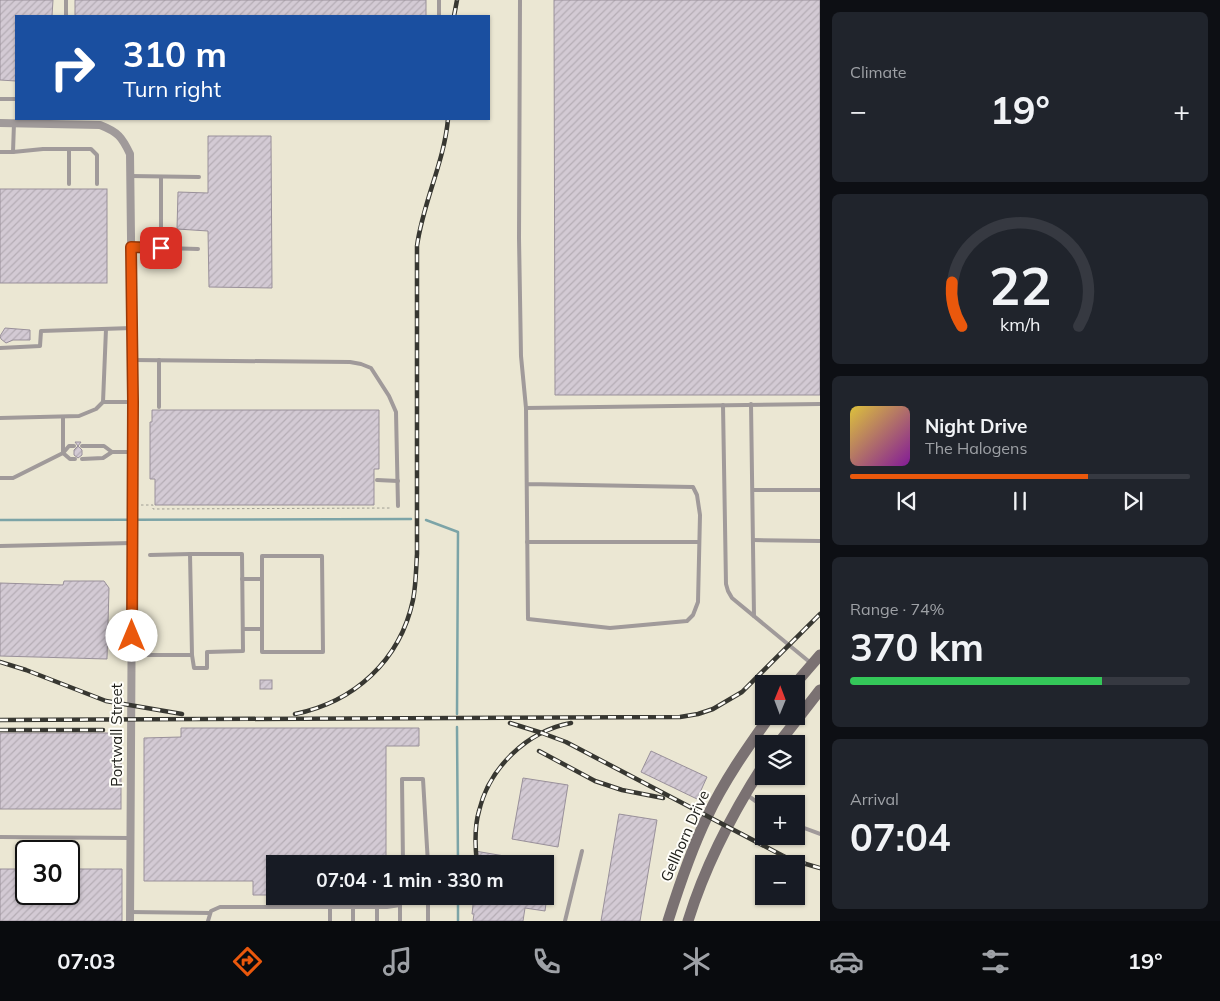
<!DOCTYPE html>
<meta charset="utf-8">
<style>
body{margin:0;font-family:Mulish,sans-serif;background:#20242c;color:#f1f3f6;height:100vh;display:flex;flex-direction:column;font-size:19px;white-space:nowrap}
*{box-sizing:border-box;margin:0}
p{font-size:16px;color:#9ea1a6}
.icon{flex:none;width:28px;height:28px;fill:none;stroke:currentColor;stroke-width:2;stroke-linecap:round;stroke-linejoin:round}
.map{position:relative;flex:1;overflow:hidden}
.side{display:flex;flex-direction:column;gap:12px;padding:12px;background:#0d0f14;width:400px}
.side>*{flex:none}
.guide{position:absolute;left:15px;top:15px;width:475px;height:105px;border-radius:0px;box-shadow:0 1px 4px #0004;background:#1a4fa0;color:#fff;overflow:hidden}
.needle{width:32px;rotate:1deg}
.tools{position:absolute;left:755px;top:675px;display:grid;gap:10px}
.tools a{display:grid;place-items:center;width:50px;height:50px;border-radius:0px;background:#171b24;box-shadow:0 1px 4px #0004;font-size:25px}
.speed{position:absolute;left:15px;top:840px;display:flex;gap:10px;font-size:25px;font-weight:700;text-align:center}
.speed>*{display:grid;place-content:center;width:65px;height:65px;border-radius:50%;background:#171b24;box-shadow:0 1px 4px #0004;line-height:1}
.speed .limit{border:2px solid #111;border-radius:8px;background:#fff;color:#111}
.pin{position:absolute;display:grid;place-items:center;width:42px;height:42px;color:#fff;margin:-21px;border-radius:10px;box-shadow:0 2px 8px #0006}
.me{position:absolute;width:55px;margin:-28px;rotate:0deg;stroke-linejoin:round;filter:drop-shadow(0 0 4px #0008)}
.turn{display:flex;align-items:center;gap:18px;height:105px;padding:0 25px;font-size:22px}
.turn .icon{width:65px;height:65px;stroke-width:2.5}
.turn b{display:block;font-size:35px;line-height:42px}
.big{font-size:38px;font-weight:700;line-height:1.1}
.side .widget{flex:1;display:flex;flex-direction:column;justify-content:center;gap:8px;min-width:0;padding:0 18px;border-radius:8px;background:#20242c}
.side .dial{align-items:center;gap:0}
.dial svg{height:130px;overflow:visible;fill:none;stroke:#363941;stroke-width:7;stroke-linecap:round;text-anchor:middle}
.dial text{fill:#f1f3f6;stroke:none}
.song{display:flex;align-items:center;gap:15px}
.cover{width:60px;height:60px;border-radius:8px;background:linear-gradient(135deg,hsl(50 70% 55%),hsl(290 70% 35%))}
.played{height:5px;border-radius:2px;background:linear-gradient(90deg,#ea580c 70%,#363941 70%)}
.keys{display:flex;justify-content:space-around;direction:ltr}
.heat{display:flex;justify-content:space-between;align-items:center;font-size:28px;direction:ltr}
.charge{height:8px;border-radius:4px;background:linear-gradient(90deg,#34c759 74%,#363941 0)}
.trip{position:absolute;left:266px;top:855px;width:288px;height:50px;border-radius:0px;background:#171b24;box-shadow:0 1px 4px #0004;font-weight:700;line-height:50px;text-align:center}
.tabs{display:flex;height:80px;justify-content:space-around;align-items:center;background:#090b0e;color:#9ea1a6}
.tabs .icon{width:35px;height:35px}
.tabs .current{color:#ea580c}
.tabs b{font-size:22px;color:#f1f3f6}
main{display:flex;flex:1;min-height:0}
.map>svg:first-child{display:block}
</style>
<main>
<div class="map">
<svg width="820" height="921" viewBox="0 0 820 921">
<defs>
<pattern id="building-hatch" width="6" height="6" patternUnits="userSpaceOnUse" patternTransform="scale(1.25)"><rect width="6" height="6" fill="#d3cad4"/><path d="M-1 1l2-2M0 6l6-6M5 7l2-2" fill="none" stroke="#b5adb5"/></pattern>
</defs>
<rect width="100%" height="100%" fill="#f3f1e4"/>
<!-- built -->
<path fill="#ebe7d3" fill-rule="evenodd" d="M0,0H820V921H0ZM16,16H489V119H16ZM764,684H796V716H764ZM764,744H796V776H764ZM764,804H796V836H764ZM26,851H69V894H26ZM275,864H545V896H275ZM764,864H796V896H764Z"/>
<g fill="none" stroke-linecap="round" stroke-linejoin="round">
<!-- stream -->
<g stroke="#7ca4a7" stroke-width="2.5">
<polyline points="0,520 411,519"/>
<polyline points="426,520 458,532 457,714"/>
<polyline points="457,727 458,864"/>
<polyline points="458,896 458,921"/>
</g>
</g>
<!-- building -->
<g fill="url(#building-hatch)" stroke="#99909a">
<polygon points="0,0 53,0 52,16 16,16 16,81 0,80"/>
<rect x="75" y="0" width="351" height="16"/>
<polygon points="554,0 820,0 820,395 555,395"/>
<polygon points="208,136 271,136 272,288 209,287 208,231 177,229 178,192 208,193"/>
<rect x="0" y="189" width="107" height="94"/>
<polygon points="5,328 30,330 30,340 13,340 6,343 1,339 0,336"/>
<polygon points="152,410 379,410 379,469 374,469 374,505 155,505 155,479 150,479 150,422 152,422"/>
<polygon points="75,442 81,442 78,446 82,450 82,455 78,458 74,455 74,450 78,446"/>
<polygon points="64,581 104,581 109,588 107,659 0,656 0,583 63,585"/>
<rect x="260" y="680" width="12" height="9"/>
<polygon points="181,728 419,728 419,746 386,746 386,864 275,864 275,895 253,895 253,881 144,881 144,738 181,737"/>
<rect x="0" y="733" width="121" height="76"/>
<polygon points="651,751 707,777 697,799 641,772"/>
<polygon points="523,778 568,785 558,847 512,839"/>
<polygon points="619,814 657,820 640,921 601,921"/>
<polygon points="475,851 528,860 528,864 473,864"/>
<polygon points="545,863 553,864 549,887 545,887"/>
<polygon points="0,869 26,869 26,894 69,894 69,869 122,869 122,921 0,921"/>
<polygon points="474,896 547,896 545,911 525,908 523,921 473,921 474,914 472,914"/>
</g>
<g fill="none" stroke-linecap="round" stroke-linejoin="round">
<!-- path -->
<polyline stroke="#a09f95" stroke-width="1" stroke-dasharray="2.5 2.5" stroke-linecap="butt" points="141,505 153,505 153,509 392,508"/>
<!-- service -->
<g stroke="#a09a9a" stroke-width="4">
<polyline points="66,0 66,16"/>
<polyline points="520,0 519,238 521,356 526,408 528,619 610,628 687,621 693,615 698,602 700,515 697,495 693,487 527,484"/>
<polyline points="439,16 439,0"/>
<polyline points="0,99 16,99"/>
<polyline points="69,149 69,184"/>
<polyline points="0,152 13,152 14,123"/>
<polyline points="13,152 43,149 91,149 97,155 97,184"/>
<polyline points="130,176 199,177"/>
<polyline points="131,247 198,249"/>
<polyline points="161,248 161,177"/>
<polyline points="0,348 40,346 41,331 132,328"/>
<polyline points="133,360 350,362 361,364 371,368 389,396 396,412 398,506"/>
<polyline points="103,402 133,402"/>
<polyline points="751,404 754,616"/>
<polyline points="723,405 726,584 728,591 732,598 812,664"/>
<polyline points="159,407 159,360"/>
<polyline points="526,408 820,404"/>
<polyline points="63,417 63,453 70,459 75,459"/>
<polyline points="0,418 79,416 96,409 103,402 106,329"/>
<polyline points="82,446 104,446 112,452"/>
<polyline points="82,459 103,458 112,452 132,452"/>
<polyline points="0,478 13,478 63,453 69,446 74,446"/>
<polyline points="377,480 398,481"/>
<polyline points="753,490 820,490"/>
<polyline points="753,540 820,541"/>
<polyline points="527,542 699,542"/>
<polyline points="0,546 132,543"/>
<polyline points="150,555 190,554"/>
<polyline points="242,579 262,579"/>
<polyline points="243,629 262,629 262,652 323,652 322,556 262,556 262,629"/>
<polyline points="132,655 192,655 190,554 242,554 243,651 207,652 207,668 194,668 192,655"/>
<polyline points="747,795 764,807"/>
<polyline points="796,825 820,834"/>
<polyline points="0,837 130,838"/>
<polyline points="403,864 402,779 423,779 428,864"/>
<polyline points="428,896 428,921"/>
<polyline points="400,905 400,921"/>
<polyline points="377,907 377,921"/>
<polyline points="130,912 210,913"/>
<polyline points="208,921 211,911 220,907 387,907 400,905 402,896"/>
<polyline points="330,921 330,907"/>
<polyline points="353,921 353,908"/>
<polyline points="565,921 582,851"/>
</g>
<!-- minor -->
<path stroke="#a09a9a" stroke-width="8" d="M0,123L100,125C118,132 122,137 130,154L133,402L130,921"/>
<!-- secondary -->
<g stroke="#7a7172" stroke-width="11">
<polyline points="795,684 820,655"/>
<polyline points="778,744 820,690"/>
<path d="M668,921C679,886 691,850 707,817C724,781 747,748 770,716"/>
<path d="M688,921C705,866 733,812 764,764"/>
</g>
<!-- rail casing -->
<g stroke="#373731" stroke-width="4.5">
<g id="rail">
<polyline points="454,16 457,0"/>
<polyline points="0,662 26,670 106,701 182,714"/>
<path d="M295,714C354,702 400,661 413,600C416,585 416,569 417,554V246C423,202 444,163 448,119"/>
<polyline points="0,720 680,717 698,714 713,709 742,692 820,614"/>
<polyline points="510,723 542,733 566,742 789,859 820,868"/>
<polyline points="0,730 103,730"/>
<polyline points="539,751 595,781 622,790 663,798"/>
<path d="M477,864C475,846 474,828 479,811C489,768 527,731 571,723"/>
</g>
</g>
<!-- rail -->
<use href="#rail" stroke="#fffef9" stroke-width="2.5" stroke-dasharray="8" stroke-linecap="butt"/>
</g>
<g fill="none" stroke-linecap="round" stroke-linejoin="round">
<!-- route casing -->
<g stroke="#983908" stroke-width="12">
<polyline id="route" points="132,636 133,402 131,247 161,248"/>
</g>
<!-- route -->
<use href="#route" stroke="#ea580c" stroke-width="9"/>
</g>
<g text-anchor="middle" stroke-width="4" stroke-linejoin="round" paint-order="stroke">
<!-- street labels -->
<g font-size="15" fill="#21211c" stroke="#fffef9">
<text transform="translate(117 735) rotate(-90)" y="5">Portwall Street</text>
<text transform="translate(685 836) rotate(-66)" y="5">Gellhorn Drive</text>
</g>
</g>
</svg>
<div class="tools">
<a><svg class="needle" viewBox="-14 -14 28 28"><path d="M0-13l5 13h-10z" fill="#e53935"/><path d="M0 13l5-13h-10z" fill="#9ea1a6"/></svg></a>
<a><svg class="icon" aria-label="layers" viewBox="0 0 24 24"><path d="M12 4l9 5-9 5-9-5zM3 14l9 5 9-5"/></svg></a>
<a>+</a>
<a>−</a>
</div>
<div class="speed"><div class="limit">30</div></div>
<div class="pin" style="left:161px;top:248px;background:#d93025"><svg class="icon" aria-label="arrive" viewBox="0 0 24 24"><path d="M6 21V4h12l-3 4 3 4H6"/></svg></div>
<svg class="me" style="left:132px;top:636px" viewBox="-20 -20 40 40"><circle r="19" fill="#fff"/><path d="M0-13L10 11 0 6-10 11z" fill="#ea580c"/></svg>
<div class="trip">07:04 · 1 min · 330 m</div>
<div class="guide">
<div class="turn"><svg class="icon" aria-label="right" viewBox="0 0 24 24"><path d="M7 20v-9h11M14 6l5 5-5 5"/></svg><div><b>310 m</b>Turn right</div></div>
</div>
</div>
<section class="side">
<div class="widget"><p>Climate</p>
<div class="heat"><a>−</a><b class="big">19°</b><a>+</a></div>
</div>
<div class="widget dial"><svg viewBox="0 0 100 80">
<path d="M14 69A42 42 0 1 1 86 69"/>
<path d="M14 69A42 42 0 0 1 8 42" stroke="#ea580c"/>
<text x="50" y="56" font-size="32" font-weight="700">22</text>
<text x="50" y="72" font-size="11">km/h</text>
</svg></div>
<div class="widget">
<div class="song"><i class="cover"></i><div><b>Night Drive</b><p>The Halogens</p></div></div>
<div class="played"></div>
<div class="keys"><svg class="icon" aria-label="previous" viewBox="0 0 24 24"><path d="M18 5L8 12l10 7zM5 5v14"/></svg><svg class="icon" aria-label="pause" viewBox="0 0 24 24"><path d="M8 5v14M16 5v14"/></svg><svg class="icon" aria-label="next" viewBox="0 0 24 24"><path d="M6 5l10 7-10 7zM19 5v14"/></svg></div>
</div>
<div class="widget"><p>Range · 74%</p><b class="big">370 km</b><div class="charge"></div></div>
<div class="widget"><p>Arrival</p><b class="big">07:04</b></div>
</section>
</main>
<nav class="tabs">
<b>07:03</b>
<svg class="icon current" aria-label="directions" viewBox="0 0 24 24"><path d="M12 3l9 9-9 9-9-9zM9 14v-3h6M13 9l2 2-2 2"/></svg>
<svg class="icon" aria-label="music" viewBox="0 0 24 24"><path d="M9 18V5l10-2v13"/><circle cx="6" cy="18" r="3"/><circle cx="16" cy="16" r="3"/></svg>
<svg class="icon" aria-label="phone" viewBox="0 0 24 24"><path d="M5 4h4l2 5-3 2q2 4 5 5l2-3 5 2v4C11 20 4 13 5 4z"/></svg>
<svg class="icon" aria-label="climate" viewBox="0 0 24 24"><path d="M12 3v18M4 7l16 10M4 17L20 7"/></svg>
<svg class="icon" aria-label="car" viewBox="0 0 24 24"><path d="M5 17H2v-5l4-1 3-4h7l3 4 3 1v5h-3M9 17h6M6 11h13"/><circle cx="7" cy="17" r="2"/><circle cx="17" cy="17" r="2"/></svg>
<svg class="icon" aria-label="filters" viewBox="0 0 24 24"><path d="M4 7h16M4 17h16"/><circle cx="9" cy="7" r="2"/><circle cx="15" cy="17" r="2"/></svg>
<b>19°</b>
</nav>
